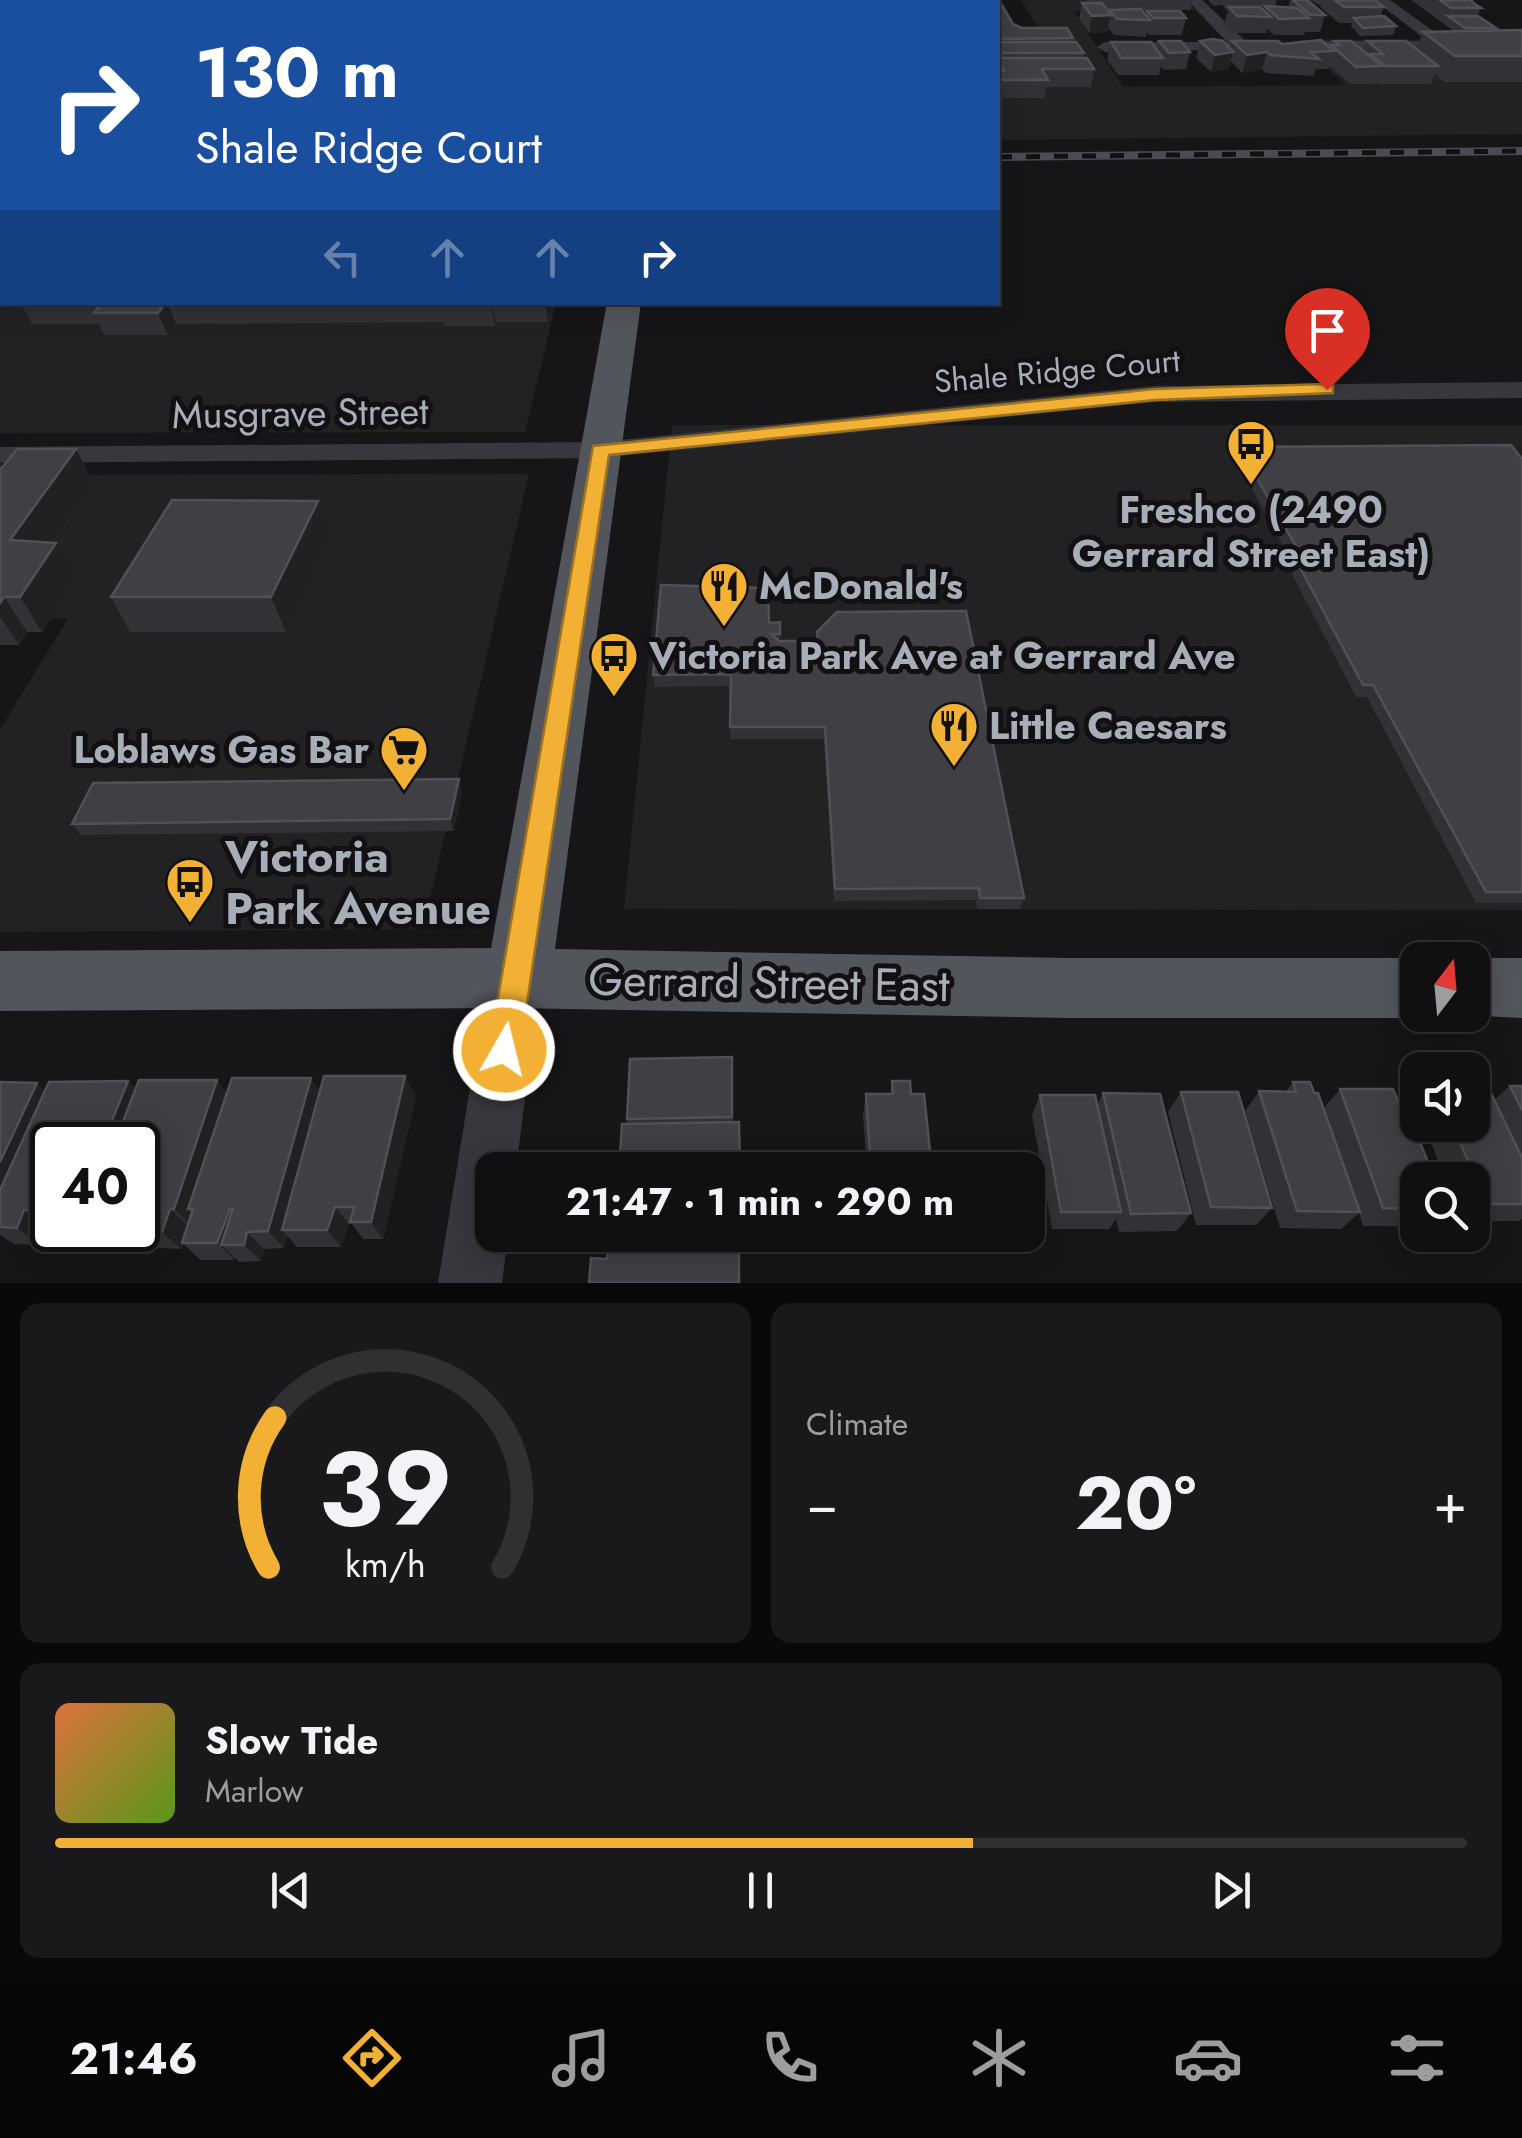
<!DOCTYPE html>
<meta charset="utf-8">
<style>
body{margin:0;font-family:Jost,sans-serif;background:#19191b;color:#f1f3f6;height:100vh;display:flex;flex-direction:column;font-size:38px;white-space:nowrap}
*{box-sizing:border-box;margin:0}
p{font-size:32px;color:#9c9d9f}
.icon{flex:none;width:55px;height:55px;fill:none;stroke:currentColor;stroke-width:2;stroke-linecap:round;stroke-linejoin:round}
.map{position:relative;height:1283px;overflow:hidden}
.panel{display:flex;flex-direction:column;gap:20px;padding:20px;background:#09090a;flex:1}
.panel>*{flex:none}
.top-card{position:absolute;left:0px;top:0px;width:1000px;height:305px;box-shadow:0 5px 25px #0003,0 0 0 2px #303032;background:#1a4fa0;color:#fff;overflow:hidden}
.needle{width:65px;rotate:16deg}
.fabs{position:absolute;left:1400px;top:942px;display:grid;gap:20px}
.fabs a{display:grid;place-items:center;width:90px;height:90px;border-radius:20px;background:#101012;box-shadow:0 5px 25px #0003,0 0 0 2px #303032;font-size:50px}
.speed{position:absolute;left:30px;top:1122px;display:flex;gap:20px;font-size:50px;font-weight:700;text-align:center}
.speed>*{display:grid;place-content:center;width:130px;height:130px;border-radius:50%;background:#101012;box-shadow:0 5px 25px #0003,0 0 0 2px #303032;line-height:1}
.speed .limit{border:5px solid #111;border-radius:15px;background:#fff;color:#111}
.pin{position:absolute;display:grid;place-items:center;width:85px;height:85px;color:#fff;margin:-102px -42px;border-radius:50% 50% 50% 0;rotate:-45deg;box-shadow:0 0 10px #0007}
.pin .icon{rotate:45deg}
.me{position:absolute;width:110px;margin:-55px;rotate:8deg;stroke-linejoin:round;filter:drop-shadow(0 0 8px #0008)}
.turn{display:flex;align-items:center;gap:35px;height:210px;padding:0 30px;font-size:45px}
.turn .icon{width:130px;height:130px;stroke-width:2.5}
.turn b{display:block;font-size:70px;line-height:85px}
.lanes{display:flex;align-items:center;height:95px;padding:0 30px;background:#0003;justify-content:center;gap:50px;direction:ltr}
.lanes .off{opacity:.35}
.big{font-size:75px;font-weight:700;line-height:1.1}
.panel .tile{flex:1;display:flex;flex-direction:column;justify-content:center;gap:15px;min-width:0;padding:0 35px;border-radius:20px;background:#19191b}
.panel .dial{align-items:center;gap:0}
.dial svg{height:260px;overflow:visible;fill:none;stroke:#303032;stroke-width:7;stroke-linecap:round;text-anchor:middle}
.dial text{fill:#f1f3f6;stroke:none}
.song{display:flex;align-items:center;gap:30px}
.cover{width:120px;height:120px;border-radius:15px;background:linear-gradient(135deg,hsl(20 70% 55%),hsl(90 70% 35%))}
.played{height:10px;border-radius:5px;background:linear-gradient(90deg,#f2b134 65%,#303032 65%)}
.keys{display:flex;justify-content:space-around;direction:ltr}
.heat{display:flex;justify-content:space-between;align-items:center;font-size:55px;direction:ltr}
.panel .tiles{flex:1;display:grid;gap:20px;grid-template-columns:1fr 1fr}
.tile:last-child{grid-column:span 2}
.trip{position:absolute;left:475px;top:1152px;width:570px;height:100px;border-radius:20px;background:#101012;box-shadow:0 5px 25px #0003,0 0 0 2px #303032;font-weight:700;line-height:100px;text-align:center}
.menu{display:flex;height:160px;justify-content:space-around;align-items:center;background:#060607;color:#9c9d9f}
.menu .icon{width:70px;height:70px}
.menu .on{color:#f2b134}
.menu b{font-size:45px;color:#f1f3f6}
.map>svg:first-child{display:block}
</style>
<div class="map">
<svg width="1522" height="1283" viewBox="0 0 1522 1283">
<rect width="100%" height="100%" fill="#161618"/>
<!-- built -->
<g fill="#222225">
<polygon points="0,0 638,0 2,2 0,129"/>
<polygon points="1021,0 1186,0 1195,10 1074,11 1123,87 1345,85 1298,40 1522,39 1522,134 998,140 998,44 1049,43"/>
<polygon points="0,197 2,302 556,303 525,432 0,433"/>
<polygon points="672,425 1522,425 1522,910 624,909"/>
<polygon points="529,474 423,929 0,932 0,729 68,619 28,618 0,475"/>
</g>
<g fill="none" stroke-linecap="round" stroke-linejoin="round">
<!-- minor -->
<g fill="#37383d" fill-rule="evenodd">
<polygon points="922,0 936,0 937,2 923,2"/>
<polygon points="1187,0 1202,0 1248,43 1248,49 1105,52 1097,47 1105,42 1227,42"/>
<polygon points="1374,0 1390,0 1447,41 1522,40 1522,50 1307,49 1307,43 1312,41 1428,41"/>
<polygon points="1522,382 1522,398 1155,402 600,458 0,463 0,447 600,442 1155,386"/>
</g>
<!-- tertiary -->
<polygon fill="#37383d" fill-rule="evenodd" points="514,954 532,961 540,978 516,1170 492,1170 492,1235 508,1235 502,1283 438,1283 488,978 496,961"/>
<!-- primary -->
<g fill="#53555c" fill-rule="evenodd">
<polygon points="659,0 681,0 681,2 660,2"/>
<polygon points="607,302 641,302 555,949 1068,958 1418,958 1424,960 1418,960 1418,1015 1427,1015 1418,1018 1068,1018 514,1008 0,1011 0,951 491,948"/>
<polygon points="1472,958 1522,958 1522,1018 1463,1015 1472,1015 1472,960 1466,960"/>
</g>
<!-- rail casing -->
<g stroke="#4a4c52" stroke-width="8">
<polyline id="rail" points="998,157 1522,151"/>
</g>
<!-- rail -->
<use href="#rail" stroke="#111113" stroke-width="5" stroke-dasharray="14" stroke-linecap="butt"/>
</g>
<!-- wall -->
<g fill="#323236">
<polygon points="962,0 999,0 1013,24 1022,28 1073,38 1073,42 1084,53 1083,58 1094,69 1091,87 1046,87 1045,98 998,98 998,2 962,2"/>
<polygon points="1087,0 1193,0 1190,10 1142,10 1146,15 1147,11 1186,18 1182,35 1149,35 1147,32 1146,37 1114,35 1108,28 1107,32 1089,33 1079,19 1082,3 1087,3"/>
<polygon points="1208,0 1277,0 1275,6 1288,7 1290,0 1307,0 1325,15 1320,32 1305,32 1304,35 1274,35 1268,29 1266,33 1233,33 1224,24 1228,11 1222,5 1214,6"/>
<polygon points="1310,0 1375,0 1384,7 1380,17 1396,26 1393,35 1360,36 1351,26 1352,23 1339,23 1321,8 1321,6"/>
<polygon points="1411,0 1472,0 1472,2 1481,8 1477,16 1496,28 1494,31 1522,30 1522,82 1444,82 1435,74 1431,84 1379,84 1376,82 1375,84 1350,84 1329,66 1328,69 1316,69 1313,76 1266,73 1262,69 1242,73 1231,61 1228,69 1211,72 1196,58 1200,41 1230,49 1232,41 1330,48 1334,41 1363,51 1367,41 1416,49 1423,32 1455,32"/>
<polygon points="1159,41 1190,52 1186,69 1164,70 1161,66 1159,75 1118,75 1107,60 1111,42 1157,50"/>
<polygon points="20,302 553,302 548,322 496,322 495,326 445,326 444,322 176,324 168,335 104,335 99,324 32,324"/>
<polygon points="1239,447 1522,459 1522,903 1476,903 1367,697 1356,697 1292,574 1295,567 1235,458"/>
<polygon points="76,449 93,483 53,543 76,578 42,632 27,632 19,645 0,645 0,463 2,467"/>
<polygon points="318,501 330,535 286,632 130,632 111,597"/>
<polygon points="780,622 780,641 1024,898 1020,909 977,909 976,900 834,901 824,739 730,739 731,686 655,687 653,675 769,623"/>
<polygon points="462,791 454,831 81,835 72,824"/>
<polygon points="732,1057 733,1122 628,1124 627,1119"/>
<polygon points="311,1078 320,1092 416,1096 383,1239 363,1239 352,1224 349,1224 341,1247 297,1247 287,1236 284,1248 264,1249 261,1261 239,1262 235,1258 234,1260 201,1260 183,1244 181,1249 109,1246 89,1230 138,1230 52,1145 52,1228 48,1228 41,1245 14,1244 0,1235 0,1082 45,1090 128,1081 136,1089 227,1093"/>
<polygon points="892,1081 911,1094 932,1170 867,1170 863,1114 866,1094 890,1094"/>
<polygon points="1293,1082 1314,1093 1324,1108 1340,1089 1418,1180 1418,1226 1363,1226 1359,1213 1341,1229 1280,1228 1245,1111 1259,1091 1285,1092"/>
<polygon points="1510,1086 1522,1086 1522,1219 1518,1221 1472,1221 1472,1180 1446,1180 1424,1125 1472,1125 1494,1100"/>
<polygon points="1181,1092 1272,1208 1256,1225 1196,1225 1168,1112"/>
<polygon points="1103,1093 1191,1213 1177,1231 1119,1232 1116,1219 1109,1229 1052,1229 1032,1115 1040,1095 1097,1105"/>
</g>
<!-- shaded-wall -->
<g fill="#212124">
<polygon points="21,0 36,0 32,2 17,2"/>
<polygon points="1111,15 1107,32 1089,33 1092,16"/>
<polygon points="1233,52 1228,69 1211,72 1215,55"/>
<polygon points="1267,52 1262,69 1242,73 1247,55"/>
<polygon points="167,302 176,324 168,335 158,313"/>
<polygon points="491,302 496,322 495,326 491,304"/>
<polygon points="545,302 553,302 548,322"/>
<polygon points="76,449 93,483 31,575 10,540"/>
<polygon points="318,501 330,535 286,632 271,597"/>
<polygon points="56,543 76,578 42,632 20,597"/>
<polygon points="4,597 27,632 19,645 0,616 0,603"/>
<polygon points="459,779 462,791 454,831 450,819"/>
<polygon points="405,1076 416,1096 383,1239 371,1222"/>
<polygon points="311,1078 324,1098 282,1230 287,1236 284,1248 268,1231"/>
<polygon points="217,1080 233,1100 193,1209 188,1209 196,1216 192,1226 174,1209"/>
<polygon points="128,1081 147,1101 130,1145 102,1145"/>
<polygon points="37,1083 58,1103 0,1217 0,1162"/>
<polygon points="335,1207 349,1224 341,1247 327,1230"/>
<polygon points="170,1209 189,1226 181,1249 162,1232"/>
<polygon points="230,1209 247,1226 221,1245 235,1258 234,1260 217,1243"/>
<polygon points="24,1210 48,1228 41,1245 17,1228"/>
<polygon points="247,1232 264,1249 261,1261 244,1245"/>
</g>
<!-- building -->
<g fill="#3f3f44" stroke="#4f5156" stroke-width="2.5">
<polygon points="0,0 21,0 17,2 2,2 2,12 0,14"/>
<rect x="713" y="0" width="49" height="2"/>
<polygon points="873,0 902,0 903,2 874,2"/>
<polygon points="970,0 999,0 1013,24 1022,28 1067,28 1073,38 998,39 998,2 972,2"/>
<polygon points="1293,0 1307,0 1325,15 1310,15"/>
<polygon points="1335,0 1375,0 1384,7 1344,7"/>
<polygon points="1440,0 1472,0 1472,2 1481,8 1451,8"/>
<polygon points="1082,3 1102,3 1111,15 1092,16"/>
<polygon points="1265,6 1297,8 1309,18 1279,19"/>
<polygon points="1229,7 1260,7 1271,17 1237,16"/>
<polygon points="1141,9 1150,20 1117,19 1110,10"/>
<polygon points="1147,11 1180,11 1186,18 1153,18"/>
<polygon points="1384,16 1396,26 1363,28 1354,18"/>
<polygon points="1448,16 1478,16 1496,28 1465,28"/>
<polygon points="1522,30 1522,56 1455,56 1423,32"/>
<polygon points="1213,39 1223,41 1233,52 1215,55 1200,41"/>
<polygon points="1321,40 1334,51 1311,52 1319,59 1271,55 1267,52 1247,55 1232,41 1278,41 1282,44"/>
<polygon points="1159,41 1181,41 1190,52 1169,53"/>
<polygon points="1334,41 1351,41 1382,66 1356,67 1331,45 1339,45"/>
<polygon points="1367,41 1406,41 1438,66 1386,66 1370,54 1383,54"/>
<polygon points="998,42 1076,42 1084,53 998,53"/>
<polygon points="1111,42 1151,42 1163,58 1121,58"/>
<rect x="0" y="43" width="2" height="31"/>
<polygon points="998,58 1087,58 1094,69 1042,69 1048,80 1001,80 998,71 1004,71"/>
<polygon points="103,302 166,302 158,313 94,313"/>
<polygon points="441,302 491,302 491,304 440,304"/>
<polygon points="1511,445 1522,459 1522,892 1486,892 1373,685 1363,685 1297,562 1305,562 1239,447"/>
<polygon points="17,449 76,449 10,540 56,543 20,597 4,597 0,603 0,470"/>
<polygon points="172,500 318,501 271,597 111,597"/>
<polygon points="661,585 768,588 769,623 780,622 780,634 771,634 779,641 818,641 817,632 837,612 966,611 1024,898 980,898 979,888 835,889 825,727 730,727 731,674 653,675"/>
<polygon points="459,779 450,819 72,824 93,783"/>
<polygon points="732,1057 732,1117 627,1119 630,1059"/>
<polygon points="324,1076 405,1076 371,1222 350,1222 354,1207 335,1207 327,1230 282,1230"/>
<polygon points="232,1078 311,1078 268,1231 247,1232 244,1245 221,1245 233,1209 230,1209 217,1243 182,1243 193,1209 188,1209"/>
<polygon points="139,1080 217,1080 174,1209 170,1209 162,1232 115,1230 138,1230 138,1145 114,1145"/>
<polygon points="128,1081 102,1145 52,1145 52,1210 24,1210 17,1228 0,1227 0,1190 49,1082"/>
<polygon points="892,1081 910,1081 911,1094 924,1094 932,1170 871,1170 866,1094 893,1094"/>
<polygon points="0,1082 37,1083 0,1162"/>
<polygon points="1293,1082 1310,1082 1314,1093 1318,1093 1360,1212 1297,1211 1259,1091 1296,1092"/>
<polygon points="1510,1086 1522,1086 1522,1110"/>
<polygon points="1340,1089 1393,1089 1406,1122 1412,1122 1435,1180 1418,1180 1418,1209 1383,1208"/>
<polygon points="1472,1089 1489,1089 1522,1158 1522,1204 1472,1204 1472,1183 1477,1183 1453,1125 1472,1125"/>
<polygon points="1181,1092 1238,1092 1272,1208 1211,1207"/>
<polygon points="1103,1093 1160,1094 1191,1213 1131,1214"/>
<polygon points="1040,1095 1095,1095 1121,1212 1061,1212"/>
<polygon points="739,1122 740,1170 619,1170 622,1124"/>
<polygon points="609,1235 739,1235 739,1283 589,1283 591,1258 607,1259"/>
</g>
<!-- route -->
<polygon fill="#f2b134" stroke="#9d7322" stroke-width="2.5" points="1327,384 1333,386 1333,393 1155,400 609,455 520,1050 515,1061 504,1065 493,1061 489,1050 593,446 1155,389"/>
<!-- icons -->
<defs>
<g id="bus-pin" transform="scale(2.5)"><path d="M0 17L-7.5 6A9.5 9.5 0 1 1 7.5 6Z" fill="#f2b134" stroke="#111113"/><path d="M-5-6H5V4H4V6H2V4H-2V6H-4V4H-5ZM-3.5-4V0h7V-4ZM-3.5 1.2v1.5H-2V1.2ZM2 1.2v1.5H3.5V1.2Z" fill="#111"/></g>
<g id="restaurant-pin" transform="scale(2.5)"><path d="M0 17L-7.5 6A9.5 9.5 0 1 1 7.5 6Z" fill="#f2b134" stroke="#111113"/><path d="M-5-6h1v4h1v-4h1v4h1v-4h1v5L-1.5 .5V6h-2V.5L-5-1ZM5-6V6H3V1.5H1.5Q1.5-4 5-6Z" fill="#111"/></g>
<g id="supermarket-pin" transform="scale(2.5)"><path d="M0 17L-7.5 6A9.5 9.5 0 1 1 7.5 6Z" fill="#f2b134" stroke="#111113"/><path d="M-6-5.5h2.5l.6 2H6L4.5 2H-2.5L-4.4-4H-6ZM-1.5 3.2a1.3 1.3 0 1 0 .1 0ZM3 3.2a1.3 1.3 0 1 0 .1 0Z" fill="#111"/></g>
</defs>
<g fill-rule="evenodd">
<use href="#bus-pin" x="1251" y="444"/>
<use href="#restaurant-pin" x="724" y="586"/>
<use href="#bus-pin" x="614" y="656"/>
<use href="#restaurant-pin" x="954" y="726"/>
<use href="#supermarket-pin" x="404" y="750"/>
<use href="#bus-pin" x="190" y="882"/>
</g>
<g text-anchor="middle" stroke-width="10" stroke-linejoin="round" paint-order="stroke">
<!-- far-street labels -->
<g font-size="32" fill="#a8adb8" stroke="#111113">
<text transform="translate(1057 371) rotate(-5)" y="11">Shale Ridge Court</text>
</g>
<!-- street labels -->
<g font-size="38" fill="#a8adb8" stroke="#111113">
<text transform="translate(300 413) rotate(-1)" y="13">Musgrave Street</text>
</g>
<!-- poi labels -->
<g font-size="38" font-weight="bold" fill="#a8adb8" stroke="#111113" text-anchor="start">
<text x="1251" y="523" text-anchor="middle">Freshco (2490<tspan x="1251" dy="44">Gerrard Street East)</tspan></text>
<text x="759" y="599">McDonald's</text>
<text x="649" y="669">Victoria Park Ave at Gerrard Ave</text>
<text x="989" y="739">Little Caesars</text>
<text x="369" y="763" text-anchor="end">Loblaws Gas Bar</text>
</g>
<!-- near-poi labels -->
<g font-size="45" font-weight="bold" fill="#a8adb8" stroke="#111113" text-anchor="start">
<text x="225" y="872">Victoria<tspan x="225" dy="52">Park Avenue</tspan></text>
</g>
<!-- near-street labels -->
<g font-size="45" fill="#a8adb8" stroke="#111113">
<text transform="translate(769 982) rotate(1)" y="16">Gerrard Street East</text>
</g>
</g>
</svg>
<div class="fabs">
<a><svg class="needle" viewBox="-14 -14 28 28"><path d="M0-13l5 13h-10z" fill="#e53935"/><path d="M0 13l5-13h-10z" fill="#9c9d9f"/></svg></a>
<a><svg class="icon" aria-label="sound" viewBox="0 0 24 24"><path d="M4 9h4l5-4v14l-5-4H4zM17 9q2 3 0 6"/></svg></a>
<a><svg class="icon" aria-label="search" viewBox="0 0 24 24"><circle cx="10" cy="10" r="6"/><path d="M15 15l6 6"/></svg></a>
</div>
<div class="speed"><div class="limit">40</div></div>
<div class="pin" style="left:1327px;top:390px;background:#d93025"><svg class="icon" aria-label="arrive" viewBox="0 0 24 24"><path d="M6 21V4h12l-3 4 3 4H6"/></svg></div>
<svg class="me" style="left:504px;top:1050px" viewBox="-20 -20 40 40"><circle r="17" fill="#f2b134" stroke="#fff" stroke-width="3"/><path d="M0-11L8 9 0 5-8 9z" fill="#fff"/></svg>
<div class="trip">21:47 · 1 min · 290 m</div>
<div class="top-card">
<div class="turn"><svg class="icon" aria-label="right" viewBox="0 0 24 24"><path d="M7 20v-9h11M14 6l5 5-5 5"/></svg><div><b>130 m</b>Shale Ridge Court</div></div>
<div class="lanes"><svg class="icon off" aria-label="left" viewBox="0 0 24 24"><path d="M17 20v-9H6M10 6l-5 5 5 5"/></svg><svg class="icon off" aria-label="ahead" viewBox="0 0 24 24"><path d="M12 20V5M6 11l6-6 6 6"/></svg><svg class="icon off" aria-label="ahead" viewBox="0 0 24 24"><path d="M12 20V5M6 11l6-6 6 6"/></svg><svg class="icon" aria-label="right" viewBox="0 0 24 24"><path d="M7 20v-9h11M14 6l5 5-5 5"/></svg></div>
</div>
</div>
<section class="panel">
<div class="tiles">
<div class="tile dial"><svg viewBox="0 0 100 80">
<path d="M14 69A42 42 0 1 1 86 69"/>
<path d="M14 69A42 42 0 0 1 16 23" stroke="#f2b134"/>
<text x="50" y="56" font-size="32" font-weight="700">39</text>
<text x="50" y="72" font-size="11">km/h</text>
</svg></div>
<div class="tile"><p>Climate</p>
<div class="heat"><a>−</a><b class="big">20°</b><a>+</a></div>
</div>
<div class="tile">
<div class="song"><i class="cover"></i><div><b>Slow Tide</b><p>Marlow</p></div></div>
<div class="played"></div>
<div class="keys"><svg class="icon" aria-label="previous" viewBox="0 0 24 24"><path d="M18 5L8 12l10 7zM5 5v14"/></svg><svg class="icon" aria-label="pause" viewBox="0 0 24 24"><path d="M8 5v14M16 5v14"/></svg><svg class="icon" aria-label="next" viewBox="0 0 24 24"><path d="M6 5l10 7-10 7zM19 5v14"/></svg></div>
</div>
</div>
</section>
<nav class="menu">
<b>21:46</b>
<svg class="icon on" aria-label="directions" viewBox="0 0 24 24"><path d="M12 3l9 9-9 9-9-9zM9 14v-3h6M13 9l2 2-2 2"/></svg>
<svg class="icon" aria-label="music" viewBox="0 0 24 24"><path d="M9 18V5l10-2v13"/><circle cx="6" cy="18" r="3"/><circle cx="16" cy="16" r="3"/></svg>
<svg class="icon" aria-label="phone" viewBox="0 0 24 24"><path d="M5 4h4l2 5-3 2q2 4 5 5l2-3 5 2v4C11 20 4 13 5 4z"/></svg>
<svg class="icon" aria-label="climate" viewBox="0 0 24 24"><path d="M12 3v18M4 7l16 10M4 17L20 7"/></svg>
<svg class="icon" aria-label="car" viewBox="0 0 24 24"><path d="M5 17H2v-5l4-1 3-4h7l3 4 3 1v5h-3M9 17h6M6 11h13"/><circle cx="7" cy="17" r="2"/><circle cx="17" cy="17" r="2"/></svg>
<svg class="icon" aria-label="filters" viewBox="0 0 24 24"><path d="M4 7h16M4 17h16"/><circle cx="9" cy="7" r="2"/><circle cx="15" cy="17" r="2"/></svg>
</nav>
